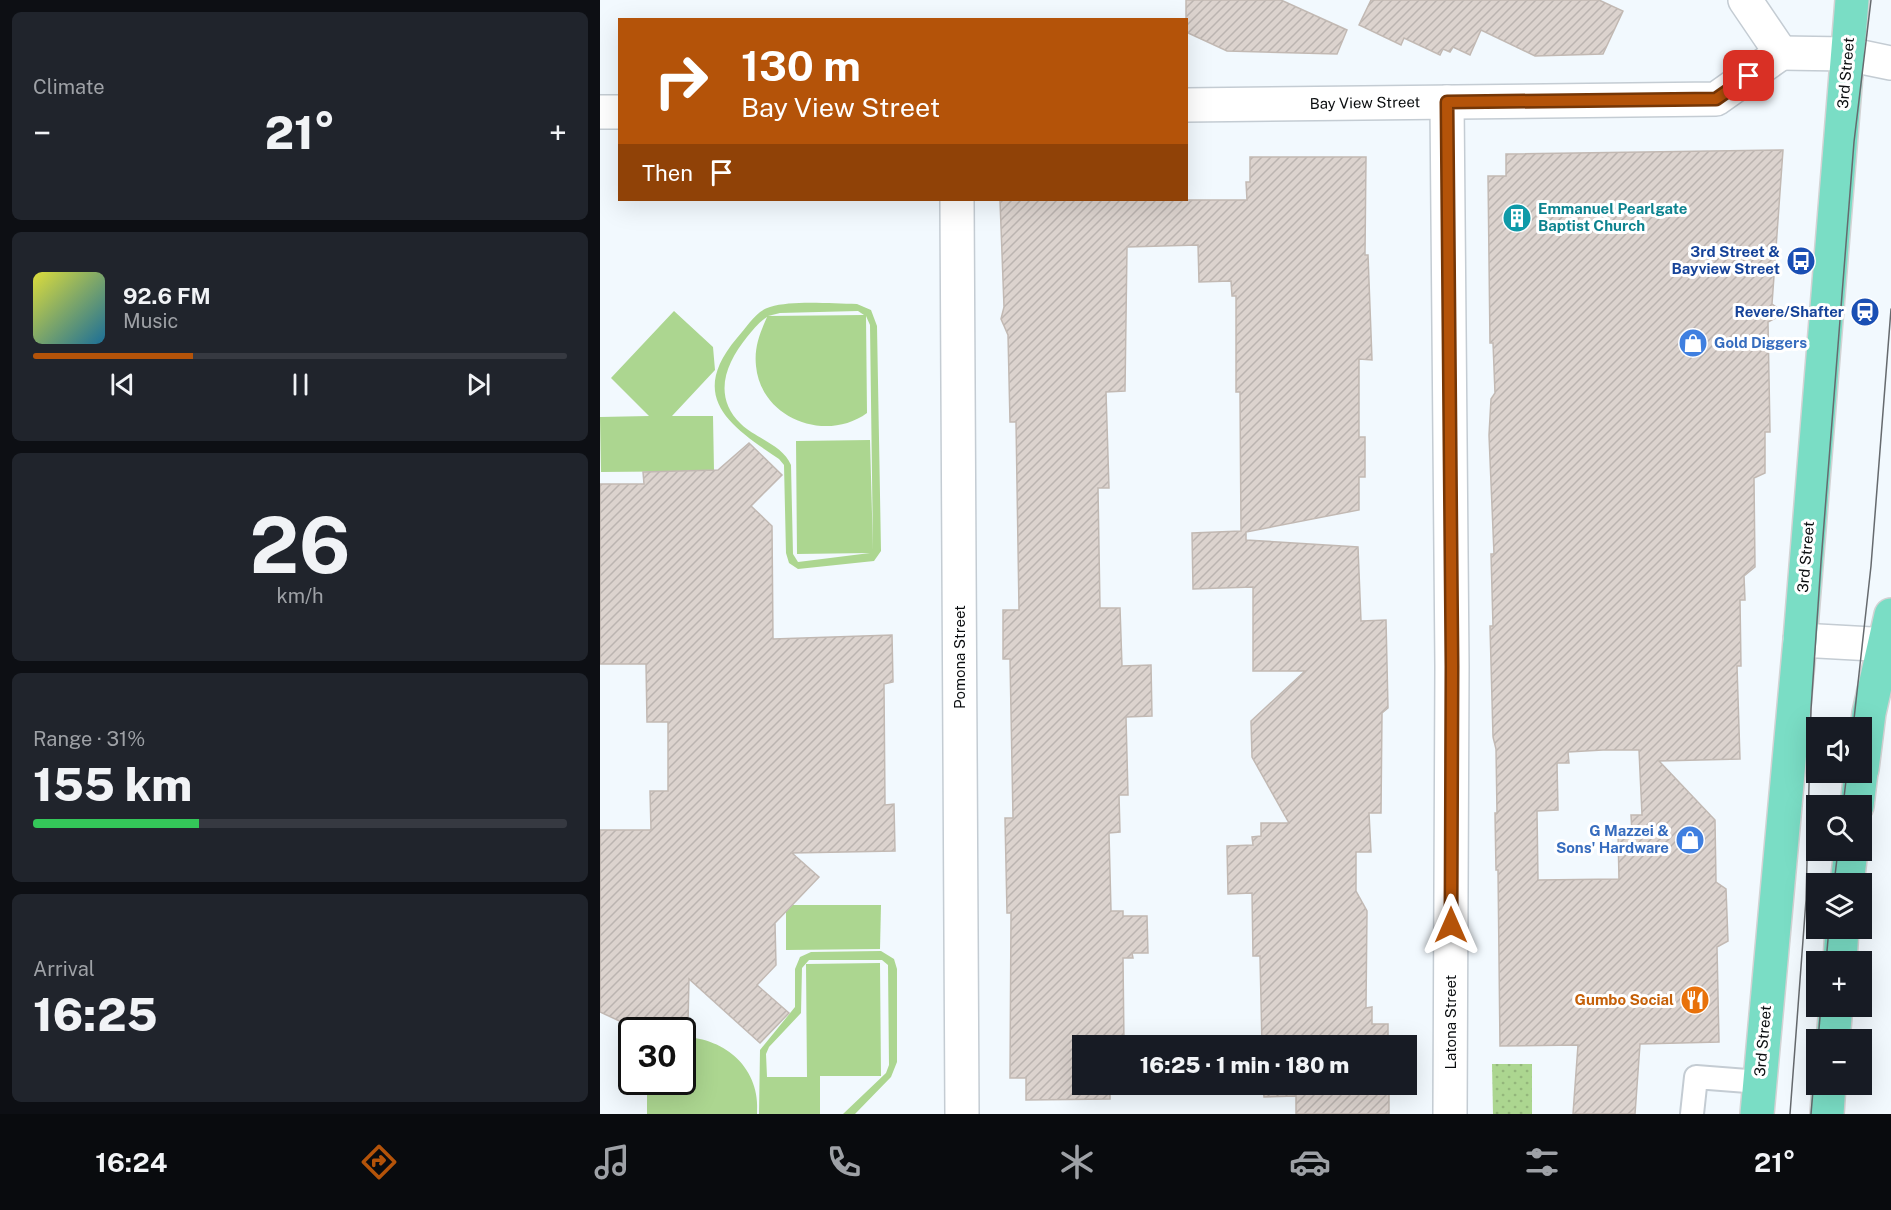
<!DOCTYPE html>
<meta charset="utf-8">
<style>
body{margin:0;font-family:"Public Sans",sans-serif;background:#20242c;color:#f1f3f6;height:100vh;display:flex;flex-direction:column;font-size:22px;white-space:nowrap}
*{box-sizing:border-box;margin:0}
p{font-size:20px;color:#9ea1a6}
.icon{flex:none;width:33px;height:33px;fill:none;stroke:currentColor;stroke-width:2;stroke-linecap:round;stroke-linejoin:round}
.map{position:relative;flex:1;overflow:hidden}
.details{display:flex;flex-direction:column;gap:12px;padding:12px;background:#0d0f14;width:600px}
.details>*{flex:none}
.hud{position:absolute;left:18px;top:18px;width:570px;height:183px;border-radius:0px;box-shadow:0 6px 24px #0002;background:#b45309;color:#fff;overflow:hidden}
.controls{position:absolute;left:1206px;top:717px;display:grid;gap:12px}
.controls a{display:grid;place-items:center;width:66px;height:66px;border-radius:0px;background:#171b24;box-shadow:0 6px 24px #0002;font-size:30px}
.speed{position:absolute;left:18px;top:1017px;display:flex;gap:12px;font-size:30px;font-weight:700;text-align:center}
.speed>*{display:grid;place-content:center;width:78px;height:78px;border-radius:50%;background:#171b24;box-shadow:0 6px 24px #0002;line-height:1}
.speed .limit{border:3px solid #111;border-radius:9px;background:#fff;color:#111}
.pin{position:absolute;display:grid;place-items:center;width:51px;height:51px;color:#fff;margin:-26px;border-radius:12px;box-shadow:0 3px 9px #0006}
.me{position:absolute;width:66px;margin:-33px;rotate:0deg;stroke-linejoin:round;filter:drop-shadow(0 0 4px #0008)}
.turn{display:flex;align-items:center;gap:21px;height:126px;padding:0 24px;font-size:27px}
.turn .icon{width:78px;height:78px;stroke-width:2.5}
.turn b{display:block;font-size:42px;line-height:51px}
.then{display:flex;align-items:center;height:57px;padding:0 24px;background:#0003;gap:12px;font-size:22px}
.big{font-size:45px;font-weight:800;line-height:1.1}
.details .widget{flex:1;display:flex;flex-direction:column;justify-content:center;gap:9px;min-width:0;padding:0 21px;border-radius:9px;background:#20242c}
.details .dial{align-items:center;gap:0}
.dial b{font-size:78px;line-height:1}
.song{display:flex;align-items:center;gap:18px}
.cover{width:72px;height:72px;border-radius:9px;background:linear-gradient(135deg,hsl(60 70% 55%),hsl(200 70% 35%))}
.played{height:6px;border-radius:3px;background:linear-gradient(90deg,#b45309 30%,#363941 30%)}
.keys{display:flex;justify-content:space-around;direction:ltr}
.heat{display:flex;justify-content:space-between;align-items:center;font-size:33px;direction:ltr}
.charge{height:9px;border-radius:4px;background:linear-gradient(90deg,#34c759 31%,#363941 0)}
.trip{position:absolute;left:472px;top:1035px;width:345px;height:60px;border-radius:0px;background:#171b24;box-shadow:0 6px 24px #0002;font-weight:800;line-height:60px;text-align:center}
.dock{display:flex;height:96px;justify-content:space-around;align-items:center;background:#090b0e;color:#9ea1a6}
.dock .icon{width:42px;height:42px}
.dock .selected{color:#b45309}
.dock b{font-size:27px;color:#f1f3f6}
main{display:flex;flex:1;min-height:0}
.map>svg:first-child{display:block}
</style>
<main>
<section class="details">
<div class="widget"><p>Climate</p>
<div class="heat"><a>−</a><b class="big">21°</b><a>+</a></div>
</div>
<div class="widget">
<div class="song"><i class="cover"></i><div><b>92.6 FM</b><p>Music</p></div></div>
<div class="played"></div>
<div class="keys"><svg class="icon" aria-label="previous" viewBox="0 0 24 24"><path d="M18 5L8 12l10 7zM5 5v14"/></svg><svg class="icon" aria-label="pause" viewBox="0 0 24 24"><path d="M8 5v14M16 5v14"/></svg><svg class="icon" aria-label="next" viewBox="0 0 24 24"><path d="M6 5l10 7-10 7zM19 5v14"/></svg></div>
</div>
<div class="widget dial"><b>26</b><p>km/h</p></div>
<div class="widget"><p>Range · 31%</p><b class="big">155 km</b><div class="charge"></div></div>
<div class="widget"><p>Arrival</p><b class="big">16:25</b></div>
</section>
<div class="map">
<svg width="1291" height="1114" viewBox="0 0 1291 1114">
<defs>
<pattern id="grass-dots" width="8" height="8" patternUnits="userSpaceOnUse" patternTransform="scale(1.5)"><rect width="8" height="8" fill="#acd690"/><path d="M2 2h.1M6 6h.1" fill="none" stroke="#93b67b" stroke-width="1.8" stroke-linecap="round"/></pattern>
<pattern id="building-hatch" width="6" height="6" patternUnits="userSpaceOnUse" patternTransform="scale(1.5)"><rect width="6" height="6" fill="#dcd3ce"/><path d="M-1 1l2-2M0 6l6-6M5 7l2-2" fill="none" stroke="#bbb4b0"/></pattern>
</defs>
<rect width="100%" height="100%" fill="#f2f9fe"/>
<!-- grass -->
<polygon fill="url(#grass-dots)" points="892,1064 932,1064 932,1114 893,1114"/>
<!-- park -->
<g fill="#acd690" fill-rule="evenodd">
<path d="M257,304L271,310L277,326L281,551L274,561L198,569L189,563L186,553L184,465L179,459C130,426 87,397 137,338C147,327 156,311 170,307C194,300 232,304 257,304ZM258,311L264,315L168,316L180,313ZM266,316L270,325L273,551L270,440L196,441L197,554L270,553L198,562L193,554L191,465C183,445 155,438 141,424C112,396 126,363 147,337C153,330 159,322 167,317C160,333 154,347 156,366C161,419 226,443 267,413Z"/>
<polygon points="74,311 113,347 115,370 72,416 113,416 114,471 1,472 0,417 49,416 11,378"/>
<polygon points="186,905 281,905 280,949 186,950"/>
<polygon points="281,951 294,959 297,969 297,1062 291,1077 255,1114 243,1114 286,1073 289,1065 288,965 282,960 209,960 202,968 201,1013 169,1047 166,1054 167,1077 207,1077 206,964 280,963 281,1076 220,1076 220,1114 159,1114 160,1050 195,1007 195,969 200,957 211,952"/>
<path d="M83,1037C126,1038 161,1069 157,1114H47V1082H82Z"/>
</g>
<!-- building -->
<g fill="url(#building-hatch)" stroke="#c2b9b3" stroke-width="1.5" fill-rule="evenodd">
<polygon points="586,0 681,0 747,30 737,54 627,51 586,32"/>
<polygon points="771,0 999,0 1023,11 1003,54 935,56 881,30 870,55 853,47 850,52 843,49 840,55 804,38 801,45 759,25"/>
<path d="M1183,150L1172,304L1185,313L1168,322L1170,432H1165V473L1154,478L1155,567L1144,576L1145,600H1140L1141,666H1137L1140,759L1059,761L1115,820L1116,882L1126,889L1128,941L1117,947L1119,1042L1040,1044L1035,1114H973L978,1045L900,1046L898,870H896L895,813H897L896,749L893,737L890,626H893L891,554H894L889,435L891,399L895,393L893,343H890L888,176H906V154ZM1003,750H1039L1042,815H1031L1032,833H1018L1019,879L938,880L937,811L958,810L957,763H969L968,752Z"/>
<polygon points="650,157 766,157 765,255 768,255 772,360 759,359 759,437 765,437 765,477 759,477 759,510 646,532 646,540 758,547 761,621 786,620 788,708 782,713 781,813 769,813 771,852 756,852 756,891 767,911 766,1008 772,1007 772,1024 788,1024 788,1046 662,1046 660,956 653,956 652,893 628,894 627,846 653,845 652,837 661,836 661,823 689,823 652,757 651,721 705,671 653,671 653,587 593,589 592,533 641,531 640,392 636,392 636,296 632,296 631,281 599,282 598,245 527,247 525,391 506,392 509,488 498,488 500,608 520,608 522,666 551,665 552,716 526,717 528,795 519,795 520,832 509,833 511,911 523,911 523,916 547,916 548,953 532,953 533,958 523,958 524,1044 483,1046 483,1084 510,1084 510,1099 426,1100 426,1078 410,1078 411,913 407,913 405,818 413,818 410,659 403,659 403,610 419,610 416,422 410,422 408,335 401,319 404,307 400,200 647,200 646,182 650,182"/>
<polygon points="149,443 182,475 151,506 172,526 173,639 292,635 293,682 284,684 285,805 294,804 295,851 192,853 219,877 175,923 176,965 157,985 189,1013 160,1043 89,979 88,1023 26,1024 0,1012 0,830 51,830 50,791 68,791 68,722 47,722 46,664 0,664 0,484 44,484 43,472 118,470"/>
<polygon points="663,1084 789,1084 789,1114 696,1114 696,1096 664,1097"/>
</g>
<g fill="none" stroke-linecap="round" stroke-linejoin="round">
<!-- service casing -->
<g stroke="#c4ccd3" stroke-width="26">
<polyline id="service" points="1092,1114 1096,1077 1160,1082"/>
</g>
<!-- minor casing -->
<g stroke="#c4ccd3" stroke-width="36">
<g id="minor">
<polyline points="1145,0 1181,53"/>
<polyline points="1181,53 1247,54 1291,63"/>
<polyline points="847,102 852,666 850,1114"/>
<polyline points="586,105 1116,99 1181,53"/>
<polyline points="0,112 20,112"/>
<polyline points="357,200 362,1114"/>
<polyline points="1200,640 1291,645"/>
</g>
</g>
<!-- primary casing -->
<g stroke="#d3d3d4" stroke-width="36">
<g id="primary">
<polyline points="1262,769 1269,713 1291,615"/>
<polyline points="1257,806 1261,772"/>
<polyline points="1247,884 1251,850"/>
<polyline points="1240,962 1242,928"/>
<polyline points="1233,1040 1236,1006"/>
<polyline points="1157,1114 1200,640 1252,0"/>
<polyline points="1227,1114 1229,1084"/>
</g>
</g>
<!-- service -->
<use href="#service" stroke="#fff" stroke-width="22"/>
<!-- minor -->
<use href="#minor" stroke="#fff" stroke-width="33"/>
<!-- primary -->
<use href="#primary" stroke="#7addc5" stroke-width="33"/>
<!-- tram -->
<g stroke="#666a6e" stroke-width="1.5">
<polyline points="1253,728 1271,566 1291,309"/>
<polyline points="1243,806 1247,772"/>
<polyline points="1234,884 1238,850"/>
<polyline points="1226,962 1229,928"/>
<polyline points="1218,1040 1221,1006"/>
<polyline points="1190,1114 1206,900 1211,709 1221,562 1254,142 1271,0"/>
<polyline points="1211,1114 1216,1055"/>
</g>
</g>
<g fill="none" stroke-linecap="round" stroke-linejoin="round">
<!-- route casing -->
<g stroke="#753606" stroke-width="15">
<polyline id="route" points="851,925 852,666 847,102 1116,99 1149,76"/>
</g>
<!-- route -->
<use href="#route" stroke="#b45309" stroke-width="10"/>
</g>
<!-- icons -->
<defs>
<g id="building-disc" transform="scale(1.5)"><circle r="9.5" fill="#0f9aa8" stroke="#fff"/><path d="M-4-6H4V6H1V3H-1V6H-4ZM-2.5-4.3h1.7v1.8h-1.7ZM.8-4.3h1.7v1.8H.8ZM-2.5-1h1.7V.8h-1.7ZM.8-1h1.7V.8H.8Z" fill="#fff"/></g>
<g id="bus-disc" transform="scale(1.5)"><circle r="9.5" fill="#1a4fb4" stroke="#fff"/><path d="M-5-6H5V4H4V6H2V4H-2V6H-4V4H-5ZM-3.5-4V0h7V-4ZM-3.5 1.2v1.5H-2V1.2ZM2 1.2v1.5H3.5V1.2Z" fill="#fff"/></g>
<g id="station-disc" transform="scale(1.5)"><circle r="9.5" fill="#1a4fb4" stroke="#fff"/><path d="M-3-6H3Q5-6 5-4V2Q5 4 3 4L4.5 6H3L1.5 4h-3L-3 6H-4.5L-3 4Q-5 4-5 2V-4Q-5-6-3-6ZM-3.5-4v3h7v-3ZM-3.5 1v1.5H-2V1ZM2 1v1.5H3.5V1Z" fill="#fff"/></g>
<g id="shop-disc" transform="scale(1.5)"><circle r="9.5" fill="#3f7fe0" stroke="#fff"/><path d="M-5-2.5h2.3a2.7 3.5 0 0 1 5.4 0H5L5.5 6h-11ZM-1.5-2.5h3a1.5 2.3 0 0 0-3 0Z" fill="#fff"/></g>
<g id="restaurant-disc" transform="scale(1.5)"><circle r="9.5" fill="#e8710a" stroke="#fff"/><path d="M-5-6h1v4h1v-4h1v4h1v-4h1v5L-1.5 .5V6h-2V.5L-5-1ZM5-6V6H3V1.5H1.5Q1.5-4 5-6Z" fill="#fff"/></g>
</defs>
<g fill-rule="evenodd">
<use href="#building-disc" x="917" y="218"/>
<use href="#bus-disc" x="1201" y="261"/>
<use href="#station-disc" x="1265" y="312"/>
<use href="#shop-disc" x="1093" y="343"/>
<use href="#shop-disc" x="1090" y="840"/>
<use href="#restaurant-disc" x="1095" y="1000"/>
</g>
<g text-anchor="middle" stroke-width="6" stroke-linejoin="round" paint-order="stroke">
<!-- street labels -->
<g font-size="15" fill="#090c0e" stroke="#fff">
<text transform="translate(1246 73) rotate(-85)" y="5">3rd Street</text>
<text transform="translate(765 103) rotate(-1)" y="5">Bay View Street</text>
<text transform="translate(1206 557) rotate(-85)" y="5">3rd Street</text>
<text transform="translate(360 657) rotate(-90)" y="5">Pomona Street</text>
<text transform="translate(851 1022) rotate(-90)" y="5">Latona Street</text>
<text transform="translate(1163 1041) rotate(-85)" y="5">3rd Street</text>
</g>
<!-- culture labels -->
<g font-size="15" font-weight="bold" fill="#0d838f" stroke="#fff" text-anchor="start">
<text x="938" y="214">Emmanuel Pearlgate<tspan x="938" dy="17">Baptist Church</tspan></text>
</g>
<!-- transit labels -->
<g font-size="15" font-weight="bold" fill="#164399" stroke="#fff" text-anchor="end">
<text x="1180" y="257">3rd Street &amp;<tspan x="1180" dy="17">Bayview Street</tspan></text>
<text x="1244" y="317">Revere/Shafter</text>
</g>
<!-- shop labels -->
<g font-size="15" font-weight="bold" fill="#366cbe" stroke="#fff" text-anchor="start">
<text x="1114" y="348">Gold Diggers</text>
<text x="1069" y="836" text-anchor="end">G Mazzei &amp;<tspan x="1069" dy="17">Sons' Hardware</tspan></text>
</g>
<!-- food labels -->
<g font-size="15" font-weight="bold" fill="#c56008" stroke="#fff" text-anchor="end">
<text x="1074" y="1005">Gumbo Social</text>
</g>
</g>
</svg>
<div class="controls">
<a><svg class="icon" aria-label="sound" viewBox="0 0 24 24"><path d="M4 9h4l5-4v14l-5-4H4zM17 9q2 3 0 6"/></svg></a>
<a><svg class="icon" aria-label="search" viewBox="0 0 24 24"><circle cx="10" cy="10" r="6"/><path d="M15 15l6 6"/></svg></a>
<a><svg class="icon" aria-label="layers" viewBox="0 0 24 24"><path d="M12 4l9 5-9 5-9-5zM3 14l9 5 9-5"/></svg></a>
<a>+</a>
<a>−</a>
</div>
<div class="speed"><div class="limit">30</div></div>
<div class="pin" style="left:1149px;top:76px;background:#d93025"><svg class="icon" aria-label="arrive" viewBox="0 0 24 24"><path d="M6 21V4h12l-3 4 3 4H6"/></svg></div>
<svg class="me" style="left:851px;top:925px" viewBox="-20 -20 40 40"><path d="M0-17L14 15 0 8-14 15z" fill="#b45309" stroke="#fff" stroke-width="4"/></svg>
<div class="trip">16:25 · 1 min · 180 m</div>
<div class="hud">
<div class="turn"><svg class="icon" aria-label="right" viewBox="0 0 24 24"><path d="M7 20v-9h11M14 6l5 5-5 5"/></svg><div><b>130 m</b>Bay View Street</div></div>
<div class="then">Then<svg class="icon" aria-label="arrive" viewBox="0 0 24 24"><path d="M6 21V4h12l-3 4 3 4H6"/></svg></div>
</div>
</div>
</main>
<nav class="dock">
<b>16:24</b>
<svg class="icon selected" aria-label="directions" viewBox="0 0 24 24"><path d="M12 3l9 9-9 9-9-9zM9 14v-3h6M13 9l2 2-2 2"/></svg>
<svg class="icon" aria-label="music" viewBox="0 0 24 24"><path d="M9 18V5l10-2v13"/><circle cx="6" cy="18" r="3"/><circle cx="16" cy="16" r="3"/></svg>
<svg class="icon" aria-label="phone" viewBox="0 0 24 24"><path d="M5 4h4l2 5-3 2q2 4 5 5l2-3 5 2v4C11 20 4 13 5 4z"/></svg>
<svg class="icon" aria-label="climate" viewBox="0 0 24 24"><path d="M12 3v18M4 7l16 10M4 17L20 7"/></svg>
<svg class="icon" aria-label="car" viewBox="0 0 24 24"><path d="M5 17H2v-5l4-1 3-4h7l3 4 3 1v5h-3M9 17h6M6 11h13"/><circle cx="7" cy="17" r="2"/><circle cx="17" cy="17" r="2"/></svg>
<svg class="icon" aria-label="filters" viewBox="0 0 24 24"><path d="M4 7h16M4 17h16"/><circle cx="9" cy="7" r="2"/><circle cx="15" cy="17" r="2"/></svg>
<b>21°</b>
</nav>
